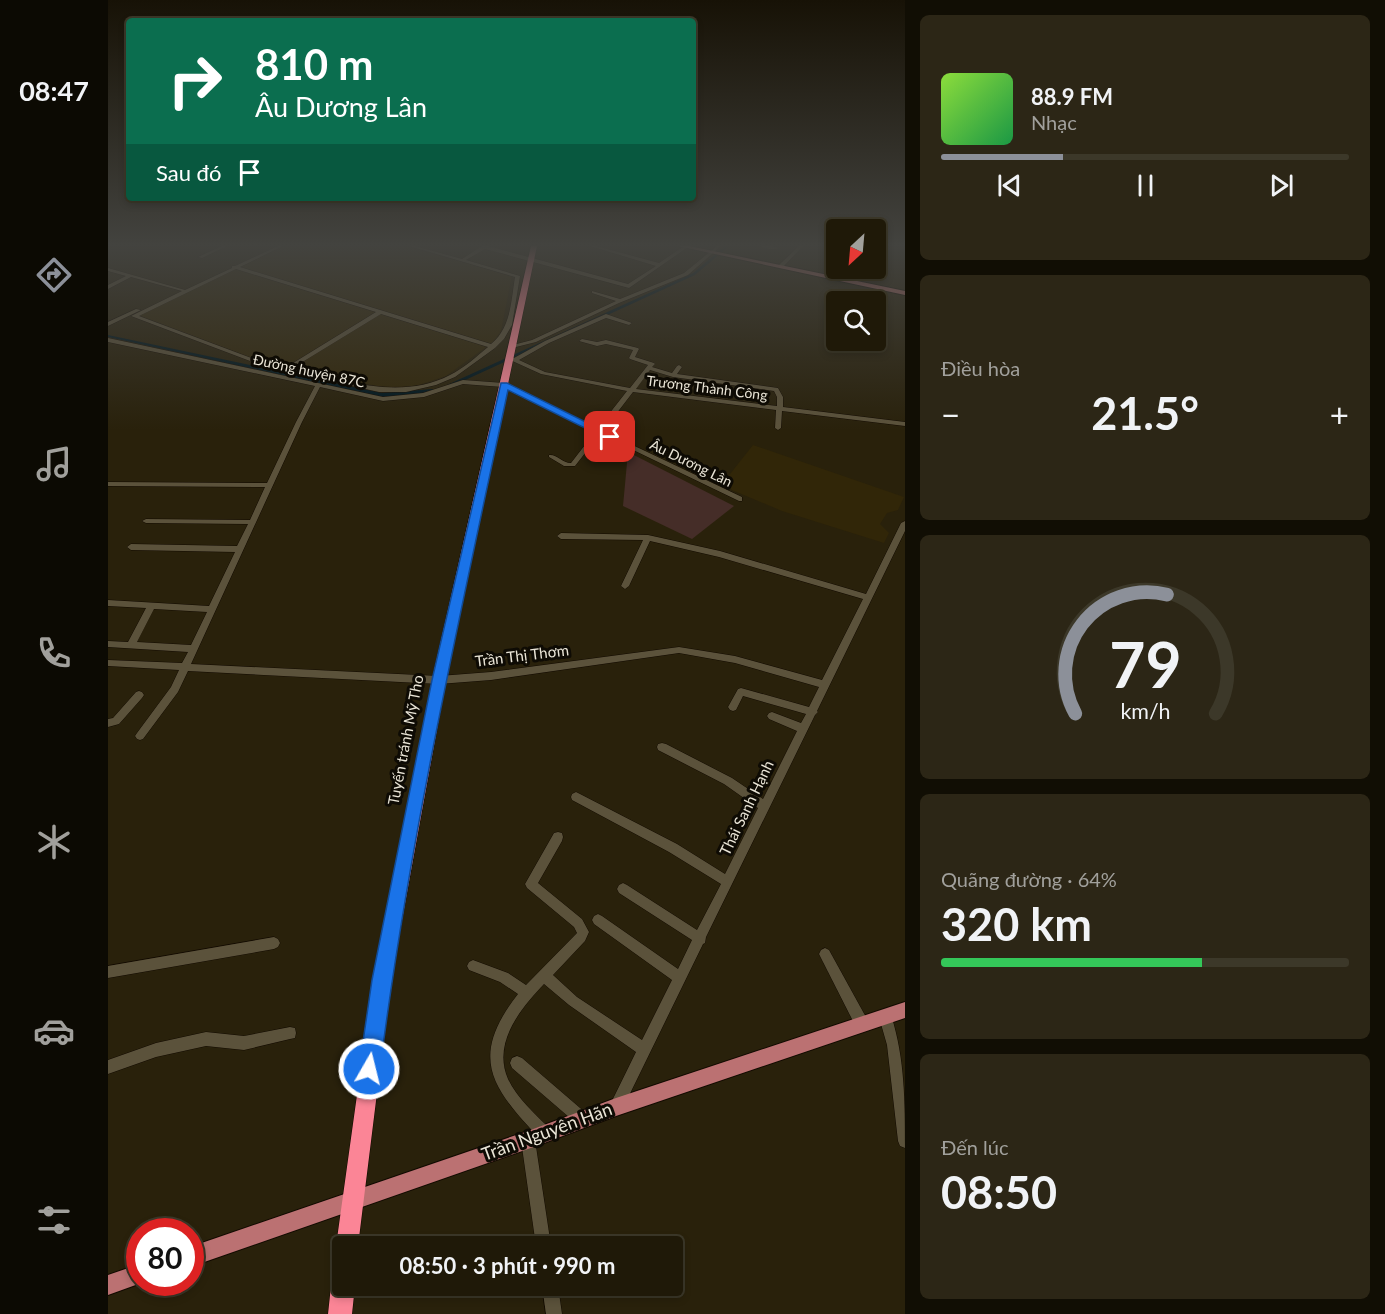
<!DOCTYPE html>
<html lang="vi">
<meta charset="utf-8">
<style>
body{margin:0;font-family:Lato,sans-serif;background:#2c2616;color:#f1f3f6;height:100vh;display:flex;flex-direction:column;font-size:22px;white-space:nowrap}
*{box-sizing:border-box;margin:0}
p{font-size:20px;color:#a1a09c}
.icon{flex:none;width:33px;height:33px;fill:none;stroke:currentColor;stroke-width:2;stroke-linecap:round;stroke-linejoin:round}
.map{position:relative;flex:1;overflow:hidden}
.drawer{display:flex;flex-direction:column;gap:15px;padding:15px;background:#110e04;width:480px}
.drawer>*{flex:none}
.guide{position:absolute;left:18px;top:18px;width:570px;height:183px;border-radius:6px;box-shadow:0 3px 9px #0003,0 0 0 2px #3c3829;background:#0b6e4f;color:#fff;overflow:hidden}
.needle{width:39px;rotate:206deg}
.fabs{position:absolute;left:718px;top:219px;display:grid;gap:12px}
.fabs a{display:grid;place-items:center;width:60px;height:60px;border-radius:6px;background:#1f1908;box-shadow:0 3px 9px #0003,0 0 0 2px #3c3829;font-size:30px}
.speed{position:absolute;left:18px;top:1218px;display:flex;gap:12px;font-size:30px;font-weight:700;text-align:center}
.speed>*{display:grid;place-content:center;width:78px;height:78px;border-radius:50%;background:#1f1908;box-shadow:0 3px 9px #0003,0 0 0 2px #3c3829;line-height:1}
.speed .limit{border:9px solid #d22;background:#fff;color:#111}
.pin{position:absolute;display:grid;place-items:center;width:51px;height:51px;color:#fff;margin:-26px;border-radius:12px;box-shadow:0 3px 9px #0006}
.me{position:absolute;width:66px;margin:-33px;rotate:8deg;stroke-linejoin:round;filter:drop-shadow(0 0 4px #0008)}
.turn{display:flex;align-items:center;gap:21px;height:126px;padding:0 30px;font-size:27px}
.turn .icon{width:78px;height:78px;stroke-width:2.5}
.turn b{display:block;font-size:42px;line-height:51px}
.then{display:flex;align-items:center;height:57px;padding:0 30px;background:#0003;gap:12px;font-size:22px}
.big{font-size:45px;font-weight:700;line-height:1.1}
.drawer .card{flex:1;display:flex;flex-direction:column;justify-content:center;gap:9px;min-width:0;padding:0 21px;border-radius:9px;background:#2c2616}
.drawer .dial{align-items:center;gap:0}
.dial svg{height:156px;overflow:visible;fill:none;stroke:#3c3829;stroke-width:7;stroke-linecap:round;text-anchor:middle}
.dial text{fill:#f1f3f6;stroke:none}
.song{display:flex;align-items:center;gap:18px}
.cover{width:72px;height:72px;border-radius:9px;background:linear-gradient(135deg,hsl(90 70% 55%),hsl(140 70% 35%))}
.played{height:6px;border-radius:3px;background:linear-gradient(90deg,#8c9099 30%,#3c3829 30%)}
.keys{display:flex;justify-content:space-around;direction:ltr}
.heat{display:flex;justify-content:space-between;align-items:center;font-size:33px;direction:ltr}
.charge{height:9px;border-radius:4px;background:linear-gradient(90deg,#34c759 64%,#3c3829 0)}
.trip{position:absolute;left:224px;top:1236px;width:351px;height:60px;border-radius:6px;background:#1f1908;box-shadow:0 3px 9px #0003,0 0 0 2px #3c3829;font-weight:700;line-height:60px;text-align:center}
main{display:flex;flex:1;min-height:0}
.dock{display:flex;flex-direction:column;width:108px;justify-content:space-around;align-items:center;background:#0c0a03;color:#a1a09c}
.dock .icon{width:42px;height:42px}
.dock .on{color:#8c9099}
.dock b{font-size:27px;color:#f1f3f6}
.map>svg:first-child{display:block}
</style>
<main>
<nav class="dock">
<b>08:47</b>
<svg class="icon on" aria-label="directions" viewBox="0 0 24 24"><path d="M12 3l9 9-9 9-9-9zM9 14v-3h6M13 9l2 2-2 2"/></svg>
<svg class="icon" aria-label="music" viewBox="0 0 24 24"><path d="M9 18V5l10-2v13"/><circle cx="6" cy="18" r="3"/><circle cx="16" cy="16" r="3"/></svg>
<svg class="icon" aria-label="phone" viewBox="0 0 24 24"><path d="M5 4h4l2 5-3 2q2 4 5 5l2-3 5 2v4C11 20 4 13 5 4z"/></svg>
<svg class="icon" aria-label="climate" viewBox="0 0 24 24"><path d="M12 3v18M4 7l16 10M4 17L20 7"/></svg>
<svg class="icon" aria-label="car" viewBox="0 0 24 24"><path d="M5 17H2v-5l4-1 3-4h7l3 4 3 1v5h-3M9 17h6M6 11h13"/><circle cx="7" cy="17" r="2"/><circle cx="17" cy="17" r="2"/></svg>
<svg class="icon" aria-label="filters" viewBox="0 0 24 24"><path d="M4 7h16M4 17h16"/><circle cx="9" cy="7" r="2"/><circle cx="15" cy="17" r="2"/></svg>
</nav>
<div class="map">
<svg width="797" height="1314" viewBox="0 0 797 1314">
<rect width="100%" height="100%" fill="#29210b"/>
<!-- built -->
<g fill="#312608">
<polygon points="176,246 296,246 404,275 393,331 385,342 338,376 302,388 279,388 154,362 33,316 34,312"/>
<polygon points="645,445 796,497 790,510 779,513 772,524 781,533 776,543 674,511 624,490 615,483"/>
</g>
<g fill="none" stroke-linecap="round" stroke-linejoin="round">
<!-- canal -->
<g fill="#00171f" fill-rule="evenodd">
<polygon points="617,246 621,246 587,275 344,386 339,385 585,273"/>
<polygon points="0,335 274,393 325,389 328,391 325,393 274,397 0,337"/>
</g>
</g>
<!-- building -->
<polygon fill="#452d28" points="520,452 626,506 584,539 515,506"/>
<g fill="none" stroke-linecap="round" stroke-linejoin="round">
<!-- minor casing -->
<g stroke="#120a00" stroke-width="1">
<g id="minor">
<polygon points="114,246 119,246 94,258 90,257"/>
<path d="M170,246H175L132,267L383,344C403,328 403,301 407,277L301,246H307L354,259L374,246H380L520,284L548,266L482,246H488L551,263L576,246L580,247L521,288L377,249L358,260L412,276L404,325L396,339L387,348L347,377L328,385L298,392H271L158,367L23,316L74,291L23,277L0,289V285L18,276L0,271V268L77,290L124,268V266H127ZM128,269L268,312L177,368L162,365L31,316ZM273,314L380,347C368,357 356,368 342,375C292,401 235,380 183,369Z"/>
<polygon points="609,246 613,246 580,275 511,303 428,342 404,348 401,346 424,340 508,301 484,293 484,291 512,299 576,273"/>
<path d="M653,246H663L671,248C667,250 656,249 653,246Z"/>
<polygon points="691,246 695,246 675,267 671,267 671,265"/>
<polygon points="28,309 33,310 0,326 0,322"/>
<path d="M498,314L524,323L521,325L498,318L441,343L411,360L437,372L522,388L540,365L522,359L521,358L525,350L498,344L489,346L471,341L474,339L489,342L498,340L530,348L531,349L527,357L546,363L547,364L544,367L564,373L569,366L571,365L574,367L569,374L670,388L675,397V407L797,422V426L674,411L673,428L670,430L667,428L668,410L525,392L495,431L634,497V501H631L492,434L467,466H456L441,457V455C449,454 454,463 463,463L487,432L395,387L355,384L316,397L275,401L212,387L194,422L83,664L331,676L383,672L571,647L627,656L714,680L755,599L611,557L542,541L521,586L517,589L513,586L535,540L453,539L449,536L453,533L540,535L612,551L758,594L793,523L797,521V531L709,711L710,712L707,715L598,937L597,943L595,944L513,1112L508,1114L503,1112L501,1107L528,1052L461,1005L436,984C413,1008 384,1043 400,1079C409,1098 427,1114 442,1129L444,1134L442,1139L437,1141L432,1139C384,1088 360,1058 410,994L392,982L361,970L359,966L361,962L365,960L400,973L418,985L469,933L466,927L419,888L417,884L446,833L450,832L454,833L455,837L454,841L430,883L474,919L481,932L477,941L445,975L469,997L534,1040L564,980L486,924L484,920L486,916L490,914L494,916L570,969L584,940L511,893L509,889L511,885L515,883L519,885L589,930L613,884L561,852L464,800L463,797L464,794L468,792L472,794L569,844L617,874L650,808L616,784L550,750L549,747L550,744L554,743L558,744L624,778L655,799L689,731L661,719L659,716L661,713L664,712L693,723L698,714L635,696L628,710L625,711L622,710L620,707L630,689L633,688L701,707L711,687L627,663L571,653L383,680L331,684L80,671L70,692L35,739L32,740L29,739L27,736L29,733L63,687L71,670L0,666V660L74,663L80,652L0,647V641L20,642L38,608L0,606V600L101,606L127,552L23,550L19,547L23,544L129,546L140,524L38,523L34,521L38,519L142,520L157,487L0,486V482L159,483L188,422L207,386L0,342V338L275,397L315,393L355,380L396,383L490,428L519,391L433,374L398,358L401,356L406,358L437,341ZM542,370L565,377L666,391L669,397V406L528,389ZM46,609L99,612L83,645L29,642Z"/>
<polygon points="31,691 34,692 36,695 34,698 11,724 0,727 0,719 5,718 28,692"/>
<polygon points="166,937 170,939 172,943 170,947 166,949 0,978 0,966"/>
<polygon points="717,948 721,950 759,1019 760,1024 759,1029 754,1030 749,1029 713,958 711,954 713,950"/>
<path d="M777,1011L782,1012C797,1056 797,1102 797,1148L792,1146L790,1141L779,1045L771,1017L772,1012Z"/>
<polygon points="182,1027 187,1028 188,1033 187,1038 182,1039 136,1050 98,1046 48,1057 0,1074 0,1060 48,1043 98,1032 136,1036"/>
<polygon points="409,1056 414,1058 479,1114 481,1119 479,1124 474,1126 469,1124 404,1068 402,1063 404,1058"/>
<polygon points="420,1133 425,1135 427,1140 443,1246 428,1246 413,1140 415,1135"/>
<polygon points="434,1286 450,1286 454,1314 438,1314"/>
</g>
</g>
<!-- major casing -->
<g stroke="#120a00" stroke-width="2">
<g id="major">
<polygon points="570,246 581,246 797,291 797,295"/>
<polygon points="797,1002 797,1018 508,1116 420,1149 82,1267 82,1247 420,1131 508,1098"/>
<polygon points="32,1264 32,1282 36,1282 0,1295 0,1275"/>
</g>
</g>
<!-- highway casing -->
<g stroke="#120a00" stroke-width="1">
<g id="highway">
<polygon points="423,246 429,246 338,680 283,980 250,1246 234,1246 234,1255 231,1254 228,1246 265,980 324,680"/>
<polygon points="234,1275 234,1286 247,1286 244,1314 220,1314 223,1286 227,1278"/>
</g>
</g>
<!-- minor -->
<use href="#minor" fill="#5b523b" fill-rule="evenodd"/>
<!-- major -->
<use href="#major" fill="#bb7172" fill-rule="evenodd"/>
<!-- highway -->
<use href="#highway" fill="#fb8596" fill-rule="evenodd"/>
</g>
<!-- sky -->
<linearGradient id="sky" x2="0" y2="1"><stop stop-color="#171206"/><stop offset="0.57" stop-color="#43433f"/><stop offset="1" stop-color="#43433f" stop-opacity="0"/></linearGradient>
<rect width="797" height="430" fill="url(#sky)"/>
<!-- route -->
<path fill="#1a73e8" stroke="#114b97" stroke-width="1.5" d="M393,383H399L508,437L499,439L400,390C352,615 301,841 272,1069L269,1076L261,1079L254,1076L251,1069L264,980L324,680Z"/>
<g text-anchor="middle" stroke-width="6" stroke-linejoin="round" paint-order="stroke">
<!-- far-street labels -->
<g font-size="14" fill="#eae5d7" stroke="#0e0b04">
<text transform="translate(201 371) rotate(12)" y="5">Đường huyện 87C</text>
<text transform="translate(599 388) rotate(7)" y="5">Trương Thành Công</text>
<text transform="translate(583 463) rotate(26)" y="5">Âu Dương Lân</text>
</g>
<!-- street labels -->
<g font-size="15" fill="#eae5d7" stroke="#0e0b04">
<text transform="translate(414 656) rotate(-7)" y="5">Trần Thị Thơm</text>
<text transform="translate(298 740) rotate(-79)" y="5">Tuyến tránh Mỹ Tho</text>
<text transform="translate(639 808) rotate(-64)" y="5">Thái Sanh Hạnh</text>
</g>
<!-- near-street labels -->
<g font-size="18" fill="#eae5d7" stroke="#0e0b04">
<text transform="translate(439 1132) rotate(-20)" y="6">Trần Nguyên Hãn</text>
</g>
</g>
</svg>
<div class="fabs">
<a><svg class="needle" viewBox="-14 -14 28 28"><path d="M0-13l5 13h-10z" fill="#e53935"/><path d="M0 13l5-13h-10z" fill="#a1a09c"/></svg></a>
<a><svg class="icon" aria-label="search" viewBox="0 0 24 24"><circle cx="10" cy="10" r="6"/><path d="M15 15l6 6"/></svg></a>
</div>
<div class="speed"><div class="limit">80</div></div>
<div class="pin" style="left:502px;top:437px;background:#d93025"><svg class="icon" aria-label="arrive" viewBox="0 0 24 24"><path d="M6 21V4h12l-3 4 3 4H6"/></svg></div>
<svg class="me" style="left:261px;top:1069px" viewBox="-20 -20 40 40"><circle r="17" fill="#1a73e8" stroke="#fff" stroke-width="3"/><path d="M0-11L8 9 0 5-8 9z" fill="#fff"/></svg>
<div class="trip">08:50 · 3 phút · 990 m</div>
<div class="guide">
<div class="turn"><svg class="icon" aria-label="right" viewBox="0 0 24 24"><path d="M7 20v-9h11M14 6l5 5-5 5"/></svg><div><b>810 m</b>Âu Dương Lân</div></div>
<div class="then">Sau đó<svg class="icon" aria-label="arrive" viewBox="0 0 24 24"><path d="M6 21V4h12l-3 4 3 4H6"/></svg></div>
</div>
</div>
<section class="drawer">
<div class="card">
<div class="song"><i class="cover"></i><div><b>88.9 FM</b><p>Nhạc</p></div></div>
<div class="played"></div>
<div class="keys"><svg class="icon" aria-label="previous" viewBox="0 0 24 24"><path d="M18 5L8 12l10 7zM5 5v14"/></svg><svg class="icon" aria-label="pause" viewBox="0 0 24 24"><path d="M8 5v14M16 5v14"/></svg><svg class="icon" aria-label="next" viewBox="0 0 24 24"><path d="M6 5l10 7-10 7zM19 5v14"/></svg></div>
</div>
<div class="card"><p>Điều hòa</p>
<div class="heat"><a>−</a><b class="big">21.5°</b><a>+</a></div>
</div>
<div class="card dial"><svg viewBox="0 0 100 80">
<path d="M14 69A42 42 0 1 1 86 69"/>
<path d="M14 69A42 42 0 0 1 61 8" stroke="#8c9099"/>
<text x="50" y="56" font-size="32" font-weight="700">79</text>
<text x="50" y="72" font-size="11">km/h</text>
</svg></div>
<div class="card"><p>Quãng đường · 64%</p><b class="big">320 km</b><div class="charge"></div></div>
<div class="card"><p>Đến lúc</p><b class="big">08:50</b></div>
</section>
</main>
